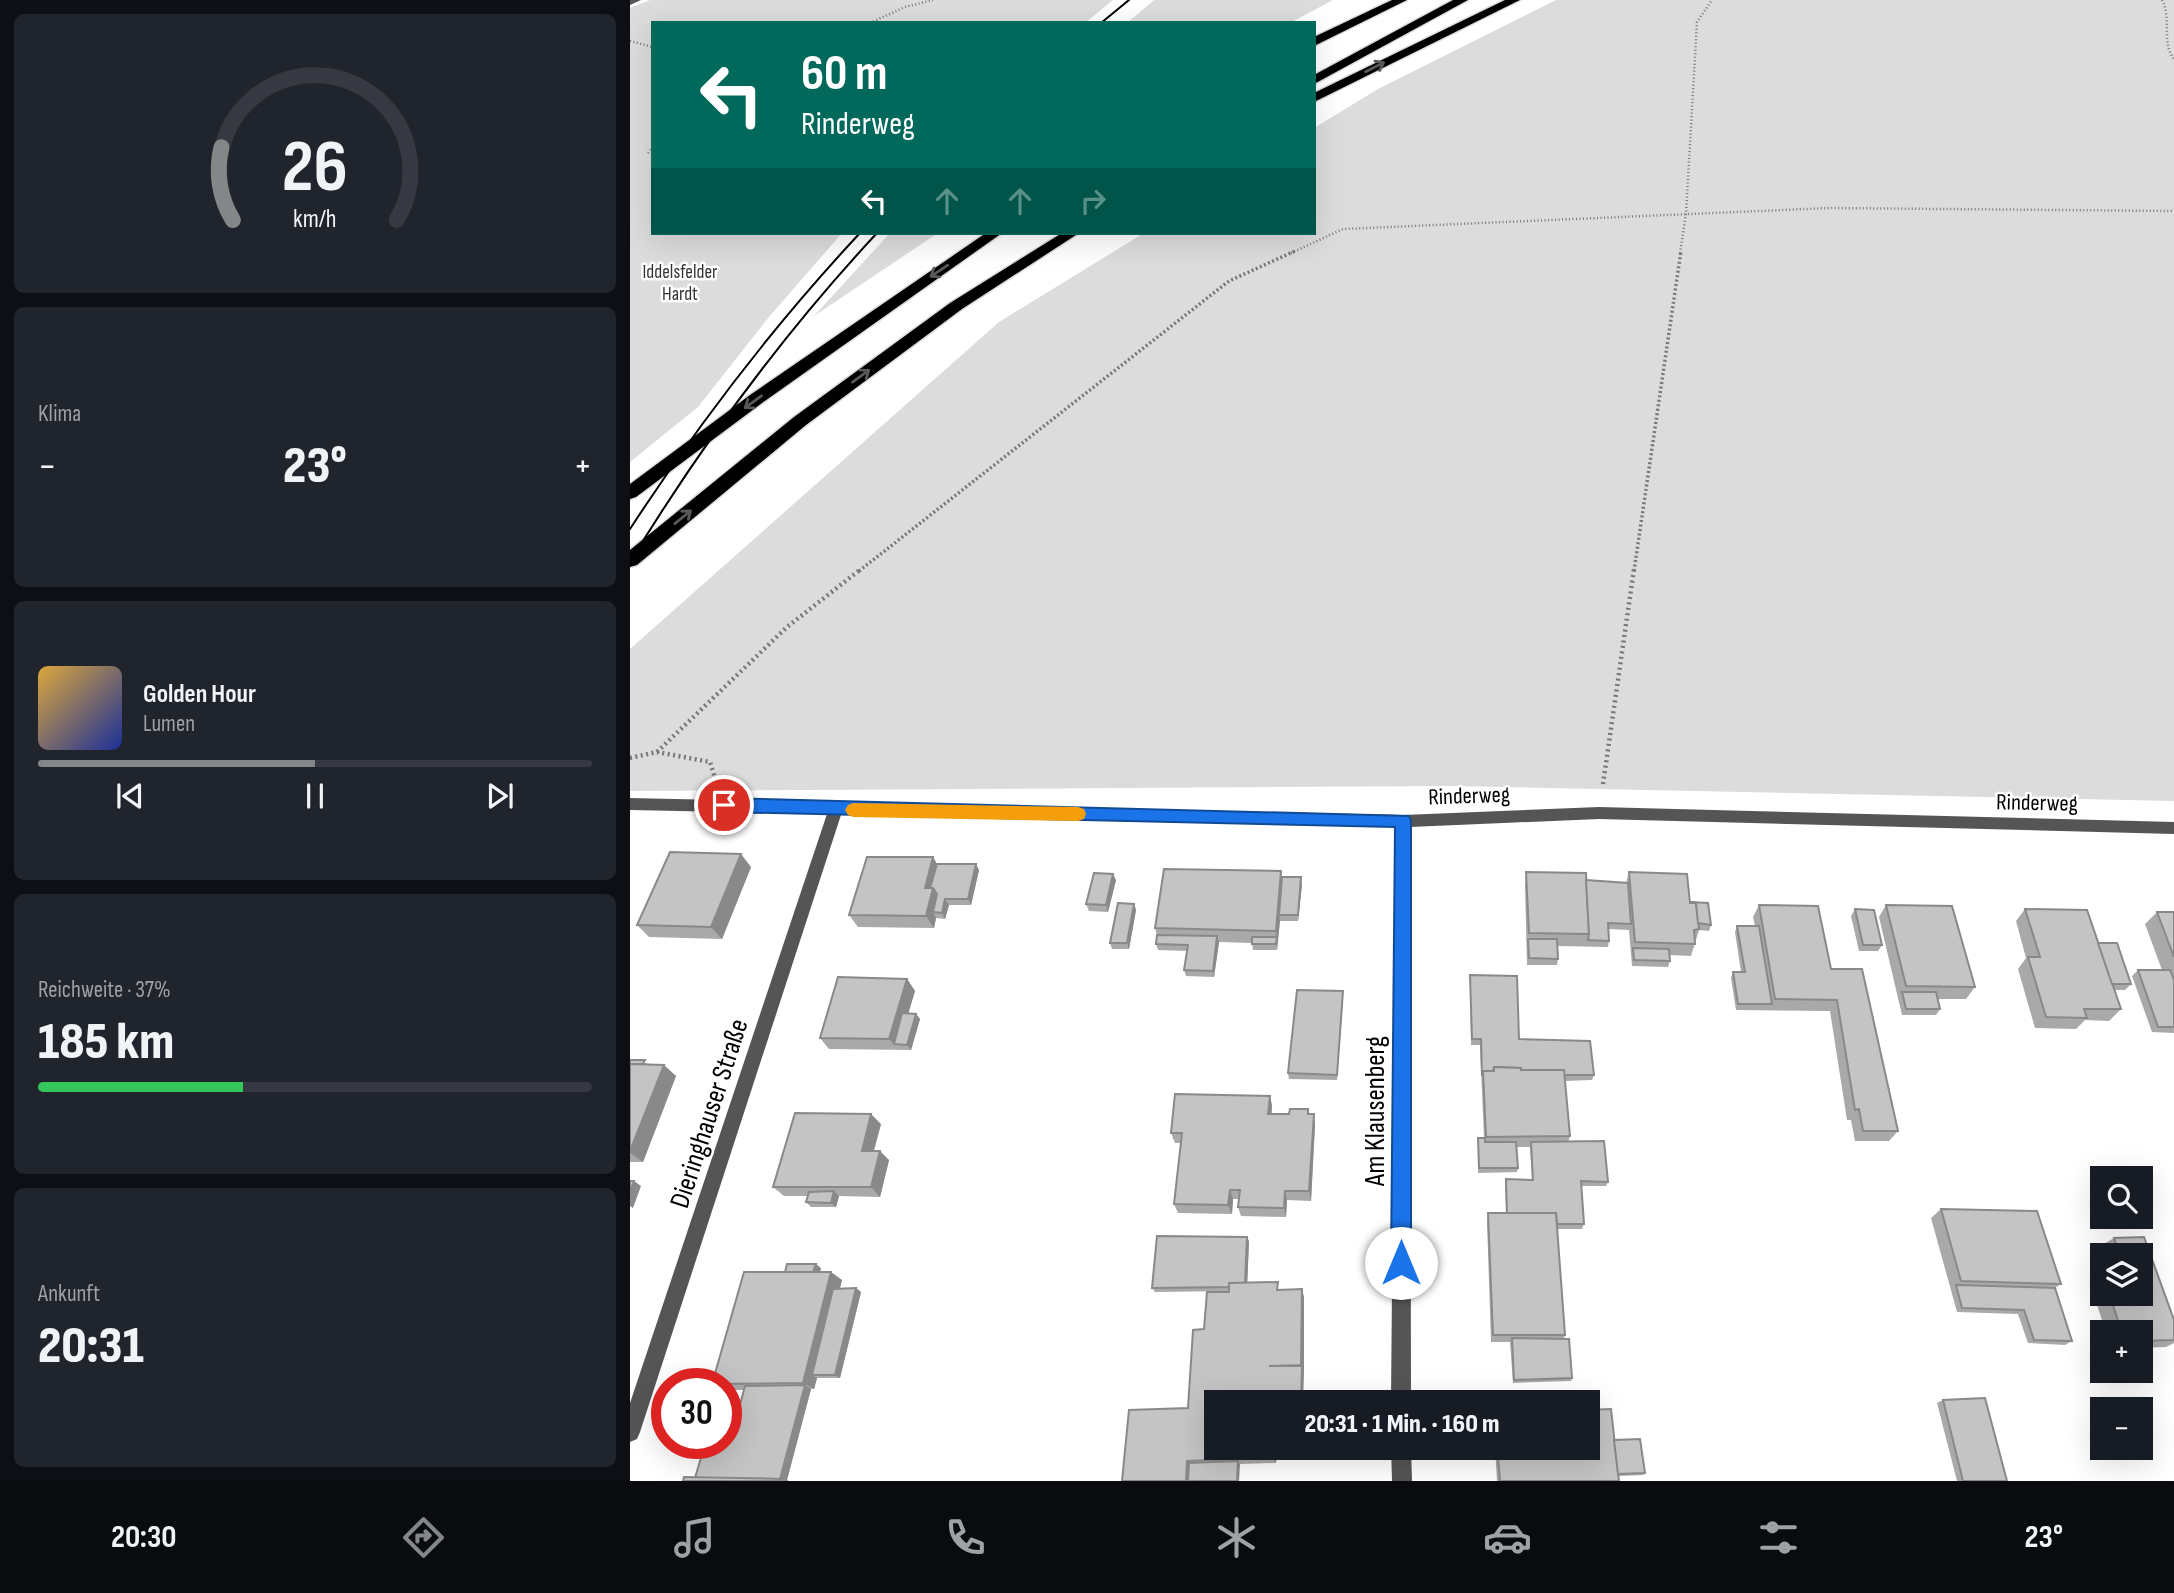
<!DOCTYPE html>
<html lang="de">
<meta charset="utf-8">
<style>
body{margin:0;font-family:"Sofia Sans Condensed",sans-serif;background:#20242c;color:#f1f3f6;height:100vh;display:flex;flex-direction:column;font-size:26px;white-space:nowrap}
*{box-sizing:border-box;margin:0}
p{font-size:23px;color:#9ea1a6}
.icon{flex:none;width:38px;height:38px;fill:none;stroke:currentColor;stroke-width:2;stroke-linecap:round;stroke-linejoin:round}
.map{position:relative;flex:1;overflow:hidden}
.details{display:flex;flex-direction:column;gap:14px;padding:14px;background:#0d0f14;width:630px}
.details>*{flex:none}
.hud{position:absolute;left:21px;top:21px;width:665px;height:214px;border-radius:0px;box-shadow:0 7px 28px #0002;background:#00695c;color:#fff;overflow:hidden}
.buttons{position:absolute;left:1460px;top:1166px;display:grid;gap:14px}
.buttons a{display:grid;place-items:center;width:63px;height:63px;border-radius:0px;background:#171b24;box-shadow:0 7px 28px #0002;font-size:35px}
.speed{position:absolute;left:21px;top:1368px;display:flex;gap:14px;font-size:35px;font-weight:700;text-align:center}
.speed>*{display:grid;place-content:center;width:91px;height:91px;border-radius:50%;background:#171b24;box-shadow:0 7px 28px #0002;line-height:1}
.speed .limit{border:10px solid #d22;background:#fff;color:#111}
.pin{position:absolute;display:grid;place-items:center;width:60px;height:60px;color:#fff;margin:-30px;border:4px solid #fff;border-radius:50%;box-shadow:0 2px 7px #0007}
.me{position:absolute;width:77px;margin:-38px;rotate:0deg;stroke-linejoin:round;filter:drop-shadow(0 0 5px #0008)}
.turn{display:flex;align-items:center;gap:24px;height:147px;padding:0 35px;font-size:32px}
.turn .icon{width:91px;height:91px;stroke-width:2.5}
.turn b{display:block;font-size:49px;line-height:60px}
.lanes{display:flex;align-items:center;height:66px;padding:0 35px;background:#0003;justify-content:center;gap:35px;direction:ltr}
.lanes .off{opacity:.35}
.big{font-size:52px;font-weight:800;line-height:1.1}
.details .card{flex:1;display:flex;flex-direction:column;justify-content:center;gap:10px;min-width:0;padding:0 24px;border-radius:10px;background:#20242c}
.details .dial{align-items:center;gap:0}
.dial svg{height:182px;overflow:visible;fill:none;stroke:#363941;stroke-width:7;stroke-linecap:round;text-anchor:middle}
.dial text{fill:#f1f3f6;stroke:none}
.song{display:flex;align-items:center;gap:21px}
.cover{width:84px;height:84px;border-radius:10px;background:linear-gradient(135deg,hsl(40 70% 55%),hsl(230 70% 35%))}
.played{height:7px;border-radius:4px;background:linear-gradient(90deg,#858687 50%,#363941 50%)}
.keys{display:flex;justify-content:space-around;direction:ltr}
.heat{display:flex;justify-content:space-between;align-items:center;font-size:38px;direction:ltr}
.charge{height:10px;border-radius:5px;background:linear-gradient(90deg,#34c759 37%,#363941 0)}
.trip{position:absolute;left:574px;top:1390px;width:396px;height:70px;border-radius:0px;background:#171b24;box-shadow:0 7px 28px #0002;font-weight:800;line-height:70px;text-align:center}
.tabs{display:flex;height:112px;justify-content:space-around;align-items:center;background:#090b0e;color:#9ea1a6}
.tabs .icon{width:49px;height:49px}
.tabs .selected{color:#858687}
.tabs b{font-size:32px;color:#f1f3f6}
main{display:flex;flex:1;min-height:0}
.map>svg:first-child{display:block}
</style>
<main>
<section class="details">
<div class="card dial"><svg viewBox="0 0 100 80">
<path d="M14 69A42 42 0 1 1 86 69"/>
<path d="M14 69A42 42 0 0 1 9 37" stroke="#858687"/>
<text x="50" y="56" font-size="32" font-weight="700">26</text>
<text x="50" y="72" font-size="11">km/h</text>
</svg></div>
<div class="card"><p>Klima</p>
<div class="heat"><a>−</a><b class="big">23°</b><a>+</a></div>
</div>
<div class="card">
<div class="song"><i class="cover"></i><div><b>Golden Hour</b><p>Lumen</p></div></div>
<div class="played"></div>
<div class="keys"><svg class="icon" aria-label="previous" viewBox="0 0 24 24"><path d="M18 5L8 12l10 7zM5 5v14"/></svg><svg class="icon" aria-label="pause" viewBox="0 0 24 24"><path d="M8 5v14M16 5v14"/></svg><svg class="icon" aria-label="next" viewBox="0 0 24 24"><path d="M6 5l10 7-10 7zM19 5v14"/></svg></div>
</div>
<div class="card"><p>Reichweite · 37%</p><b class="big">185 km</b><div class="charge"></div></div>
<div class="card"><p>Ankunft</p><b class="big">20:31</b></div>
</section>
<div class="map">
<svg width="1544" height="1481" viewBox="0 0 1544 1481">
<rect width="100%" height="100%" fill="#fff"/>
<!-- green -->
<g fill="#dcdcdc">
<polygon points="20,0 483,0 455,23 23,23 23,233 212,233 139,317 68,407 0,462 0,8"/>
<polygon points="524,0 703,0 660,23 497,23"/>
<polygon points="926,0 1544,0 1544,801 821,786 0,791 0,649 369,322 514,233 684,233 684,128 748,89"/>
<polygon points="260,233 308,233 184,316"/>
</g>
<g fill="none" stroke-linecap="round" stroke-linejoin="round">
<!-- motorway casing -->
<g stroke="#dbdbdb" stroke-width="3">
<g id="motorway">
<polygon points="762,0 777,0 684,46 684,37"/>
<polygon points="823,0 838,0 684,84 684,75"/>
<polygon points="875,0 890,0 684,102 684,93"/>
<polygon points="356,233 372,233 132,403 6,497 0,499 0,484 120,395"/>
<polygon points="432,233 449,233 332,309 176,425 7,565 0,567 0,550 164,417 320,303"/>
</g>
</g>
<!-- path-far2 -->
<g stroke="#777" stroke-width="2.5" stroke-dasharray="1 2.5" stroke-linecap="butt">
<path d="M1532,0C1542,18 1531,43 1544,59"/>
<polyline points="240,23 275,7 303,0"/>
<polyline points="0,41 23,47"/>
<polyline points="18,153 23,147"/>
<polyline points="661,253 713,229 1199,208 1544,211"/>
<polyline points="1050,253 1056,214 1067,22 1082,0"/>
</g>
<!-- path-far1 -->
<g stroke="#777" stroke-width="3.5" stroke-dasharray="2 2.5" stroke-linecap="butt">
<polyline points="229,571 599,281 665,251"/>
<polyline points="1004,571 1051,251"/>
</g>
<!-- path -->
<g stroke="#777" stroke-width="4.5" stroke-dasharray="2 3.5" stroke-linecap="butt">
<polyline points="27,752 157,627 231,569"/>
<polyline points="0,758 27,752 80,762 85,778"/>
<polyline points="973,784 1004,569"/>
</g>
<!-- minor -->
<g fill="#555" fill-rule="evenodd">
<polygon points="0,0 11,0 0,5"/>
<polygon points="0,798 773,815 969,807 1544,822 1544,834 969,819 780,827 781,1402 761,1402 766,827 211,815 10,1432 7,1439 0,1442 0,1403 197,814 0,810"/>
<polygon points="761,1447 781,1447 782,1481 762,1481"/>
</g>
<!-- motorway -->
<use href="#motorway" fill="#000" fill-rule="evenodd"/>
<!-- tram -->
<g stroke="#000" stroke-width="2">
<polyline points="471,23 499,0"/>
<path d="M0,529C69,423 144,325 230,233"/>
<path d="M0,562C72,444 153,334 247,233"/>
</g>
</g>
<!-- wall -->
<g fill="#a9a9a9">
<polygon points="303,857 307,864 349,870 341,905 319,905 315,919 306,918 304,928 228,927 219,915"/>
<polygon points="121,867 92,939 19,937 7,925"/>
<polygon points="896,872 956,880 996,883 999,872 1060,902 1081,925 1079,931 1069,930 1061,956 1040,955 1040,961 1038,967 1002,966 999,930 979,929 979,941 978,947 927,946 928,959 927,965 897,965 895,885"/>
<polygon points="652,877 672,884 668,921 650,921 650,920 647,950 623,950 622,943 589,942 584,977 556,976 554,970 557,951 528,950 526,944 527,935 525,928"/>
<polygon points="486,880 478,912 459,911 456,904"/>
<polygon points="504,904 506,910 499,949 482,949 480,943"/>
<polygon points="1129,905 1201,969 1268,1131 1259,1141 1225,1141 1221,1120 1217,1120 1200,1011 1106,1010 1101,978 1103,972 1111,972 1105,932 1107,926 1125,926 1123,917"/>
<polygon points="1256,905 1345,987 1336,999 1307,999 1310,1009 1306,1015 1272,1015 1249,917"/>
<polygon points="1225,909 1252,945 1248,951 1229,951 1221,916"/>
<polygon points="1395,909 1468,943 1501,984 1495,990 1484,990 1491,1009 1479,1021 1455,1020 1446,1029 1405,1028 1388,969 1396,958 1386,921"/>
<polygon points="1527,912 1544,912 1544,1033 1522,1032 1502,976 1508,970 1532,970 1515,924"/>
<polygon points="840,975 889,1039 964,1075 962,1080 935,1081 940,1136 938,1142 978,1182 976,1186 951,1186 954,1224 952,1229 927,1229 935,1335 934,1338 942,1378 941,1381 883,1383 880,1342 861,1342 857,1222 858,1213 876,1213 875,1184 876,1179 902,1180 900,1147 886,1147 888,1168 887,1172 848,1173 848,1138 854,1138 850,1045 841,1045"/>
<polygon points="277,979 285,991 278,1013 286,1014 290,1019 281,1050 199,1049 190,1038"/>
<polygon points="713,991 707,1080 659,1079 658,1073"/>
<polygon points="0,1060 20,1064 46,1076 13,1162 0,1162"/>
<polygon points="640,1096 642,1106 641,1114 679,1114 685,1124 681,1201 657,1200 656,1217 611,1216 608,1207 609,1199 603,1199 602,1214 548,1213 544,1204 551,1143 545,1143 541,1133"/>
<polygon points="251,1124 244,1151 259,1160 250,1197 209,1196 206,1207 181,1207 176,1202 178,1196 154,1196 143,1187"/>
<polygon points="1311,1209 1431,1284 1425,1288 1442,1341 1435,1345 1398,1343 1388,1314 1327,1312 1301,1218"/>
<polygon points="1514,1237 1544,1320 1544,1343 1536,1347 1510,1348 1510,1332 1476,1332 1467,1305 1480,1297 1489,1297 1487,1293 1510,1293 1510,1255 1474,1255 1470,1246 1484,1238"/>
<polygon points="619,1241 617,1283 674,1297 674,1373 586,1447 672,1447 672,1452 647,1453 646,1463 610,1464 492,1481 558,1408 599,1291 525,1292 522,1288"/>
<polygon points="191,1268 190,1272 212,1280 210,1288 226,1288 231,1292 210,1378 187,1378 184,1389 181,1389 157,1480 65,1478 103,1431 114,1390 96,1390 96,1384 82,1384 155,1272"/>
<polygon points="1313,1400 1377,1481 1327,1481 1307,1403"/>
<polygon points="984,1440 1015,1473 1013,1475 988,1476 989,1481 867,1481 865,1447 957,1447"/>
</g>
<!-- shaded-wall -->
<g fill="#898989">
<polygon points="111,854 121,867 92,939 81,927"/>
<polygon points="303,857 310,870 311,900 303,912 306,918 304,928 296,916 295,888"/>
<polygon points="346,864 349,870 341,905 338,899"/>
<polygon points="651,871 653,884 649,915 650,920 647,950 646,931"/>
<polygon points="483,874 486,880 478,912 476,905"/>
<polygon points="671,877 672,884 668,921 668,915"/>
<polygon points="315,899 319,905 315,919 312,913"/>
<polygon points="504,904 506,910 499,949 497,943"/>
<polygon points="587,936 589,942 584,977 583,971"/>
<polygon points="277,979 285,991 269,1045 264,1044 259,1039"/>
<polygon points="713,991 713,997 707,1080 707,1075"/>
<polygon points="286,1014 290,1019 281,1050 277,1045"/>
<polygon points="34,1065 46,1076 13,1162 0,1153 0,1151"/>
<polygon points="640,1096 642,1106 641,1124 638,1114"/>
<polygon points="241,1114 251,1124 241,1160 232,1151"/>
<polygon points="684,1114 685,1124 681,1201 679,1191"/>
<polygon points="250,1151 259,1160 250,1197 241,1187"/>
<polygon points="4,1181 11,1186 3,1208 0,1206 0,1192"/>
<polygon points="600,1190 603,1199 602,1214 598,1205"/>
<polygon points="204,1191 209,1196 206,1207 201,1203"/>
<polygon points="655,1191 657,1200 656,1217 654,1208"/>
<polygon points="617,1237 619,1241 617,1291 615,1287"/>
<polygon points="186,1264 191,1268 188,1280 182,1276"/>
<polygon points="201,1272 212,1280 188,1375 182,1375 187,1378 184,1389 173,1383"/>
<polygon points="226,1288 231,1292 210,1378 205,1375"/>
<polygon points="672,1289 674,1297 674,1373 673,1402 671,1402"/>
<polygon points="175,1385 181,1389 157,1480 159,1481 150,1481"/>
<polygon points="644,1448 647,1453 646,1463 643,1458"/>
<polygon points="557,1461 561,1466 560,1481 556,1481"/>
<polygon points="608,1464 610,1464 609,1481 607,1481"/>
</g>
<!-- building -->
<g fill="#c4c4c4" stroke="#898989" stroke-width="2">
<polygon points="40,852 111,854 81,927 7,925"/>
<polygon points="237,857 303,857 295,888 303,888 296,916 219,915"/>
<polygon points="307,864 346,864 338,899 315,899 312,913 303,912 307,894 303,888 300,888"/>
<polygon points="534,869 651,871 646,931 525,928"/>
<polygon points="896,872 956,873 959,934 899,933"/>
<polygon points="999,872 1057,874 1060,903 1066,903 1069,929 1064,930 1065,944 1005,942"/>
<polygon points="464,873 483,874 476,905 456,904"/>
<polygon points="652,877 671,877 668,915 649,915"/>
<polygon points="956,880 998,883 1001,924 978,923 979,941 958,940 959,934"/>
<polygon points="1060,902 1078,903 1081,925 1068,923 1066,903"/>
<polygon points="488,903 504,904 497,943 480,943"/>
<polygon points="1129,905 1188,906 1201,969 1232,969 1268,1131 1233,1131 1229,1109 1225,1110 1207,1000 1145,999"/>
<polygon points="1256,905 1322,906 1345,987 1276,986"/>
<polygon points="1225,909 1244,910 1252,945 1233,945"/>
<polygon points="1395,909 1457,910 1491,1009 1454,1009 1457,1018 1416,1017 1398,957 1410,957"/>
<polygon points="1527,912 1544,912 1544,957"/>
<polygon points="1107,926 1129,926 1142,1004 1108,1004 1103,972 1115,972"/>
<polygon points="527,935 587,936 583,971 554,970 558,945 526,944"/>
<polygon points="622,937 647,937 646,944 622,944"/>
<polygon points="898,939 927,939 928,959 899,958"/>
<polygon points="1468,943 1487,943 1501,984 1482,984"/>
<polygon points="1003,948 1039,949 1040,961 1004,960"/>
<polygon points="1508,970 1540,970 1544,980 1544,1027 1528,1027"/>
<polygon points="840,975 887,976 889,1039 960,1041 964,1075 934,1075 934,1070 891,1070 891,1068 864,1067 863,1071 853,1071 852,1076 851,1039 842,1039"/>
<polygon points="208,977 277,979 259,1039 190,1038"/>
<polygon points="667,990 713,991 707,1075 658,1073"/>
<polygon points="1272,992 1306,992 1310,1009 1276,1009"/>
<polygon points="272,1013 286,1014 277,1045 264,1044"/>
<polygon points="0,1060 15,1060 13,1064 0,1064"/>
<polygon points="0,1064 34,1065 0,1151"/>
<polygon points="864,1067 891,1068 891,1070 934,1070 940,1136 856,1137 853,1071 864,1071"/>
<polygon points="545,1094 640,1096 638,1114 659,1114 660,1109 678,1109 678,1114 684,1114 679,1191 655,1191 654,1208 608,1207 610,1190 600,1190 598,1205 544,1204 552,1133 541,1133"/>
<polygon points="165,1113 241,1114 232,1151 250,1151 241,1187 143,1187"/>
<polygon points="848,1138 855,1138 855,1142 886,1142 888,1168 849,1168"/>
<polygon points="974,1141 978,1182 951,1181 954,1224 927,1224 926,1213 877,1213 876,1179 903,1180 901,1142"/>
<polygon points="0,1181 4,1181 0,1192"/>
<polygon points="204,1191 201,1203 176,1202 179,1192"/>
<polygon points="1311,1209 1407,1211 1431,1284 1331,1281"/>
<polygon points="858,1213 926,1213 935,1335 863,1335"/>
<polygon points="527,1236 617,1237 615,1283 599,1283 599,1287 522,1288"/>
<polygon points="1514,1237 1544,1320 1544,1340 1510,1341 1510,1332 1492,1332 1480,1297 1505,1297 1504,1293 1510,1293 1510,1255 1490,1255 1484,1238"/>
<polygon points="157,1264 186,1264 183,1272 155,1272"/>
<polygon points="114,1272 201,1272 173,1383 82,1384"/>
<polygon points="648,1282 647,1290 672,1289 671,1365 639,1366 672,1366 671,1402 586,1402 586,1447 654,1447 644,1448 643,1458 557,1461 556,1481 492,1481 499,1410 558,1408 563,1330 574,1329 577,1292 599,1292 599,1283"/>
<polygon points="1326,1285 1425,1288 1442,1341 1404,1340 1394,1310 1332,1308"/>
<polygon points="226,1288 205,1375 182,1375 203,1289"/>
<polygon points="882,1338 939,1339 942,1378 884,1380"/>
<polygon points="175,1385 150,1479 65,1478 75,1444 96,1444 96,1431 103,1431 115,1386"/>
<polygon points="1355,1398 1377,1481 1333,1481 1313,1400"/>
<polygon points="981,1409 989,1481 870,1481 867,1447 957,1447 957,1410"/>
<polygon points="1010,1439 1015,1473 988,1474 984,1440"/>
<polygon points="608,1461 607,1481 558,1481 559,1463"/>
<polygon points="54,1477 153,1479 153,1481 53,1481"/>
</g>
<!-- one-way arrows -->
<defs><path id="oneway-shaft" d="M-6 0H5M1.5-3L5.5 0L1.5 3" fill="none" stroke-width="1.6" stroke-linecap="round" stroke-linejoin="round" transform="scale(1.75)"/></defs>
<g stroke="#595959">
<use href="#oneway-shaft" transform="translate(745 67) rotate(-27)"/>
<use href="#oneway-shaft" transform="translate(309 271) rotate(146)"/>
<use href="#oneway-shaft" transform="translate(231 376) rotate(-36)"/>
<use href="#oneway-shaft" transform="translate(123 402) rotate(144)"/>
<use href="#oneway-shaft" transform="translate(53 517) rotate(-39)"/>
</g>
<!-- route -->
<polygon fill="#1a73e8" stroke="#114b97" stroke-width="2" points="94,798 779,816 781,821 781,1263 778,1271 771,1274 764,1271 761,1263 765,827 94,812 88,810 86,805 88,801"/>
<!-- slow -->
<polygon fill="#f59e0b" points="223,803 448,807 454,809 456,814 454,819 448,821 223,817 218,815 215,810 218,805"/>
<g text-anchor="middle" stroke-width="5" stroke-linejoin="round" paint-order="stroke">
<!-- far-park labels -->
<g font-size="19" fill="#333" stroke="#fff">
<text x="50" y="278">Iddelsfelder<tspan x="50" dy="22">Hardt</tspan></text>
</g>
<!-- street labels -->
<g font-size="23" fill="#000" stroke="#fff">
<text transform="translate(839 795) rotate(-2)" y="8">Rinderweg</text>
<text transform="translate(1407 802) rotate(1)" y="8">Rinderweg</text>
</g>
<!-- near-street labels -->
<g font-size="28" fill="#000" stroke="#fff">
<text transform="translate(744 1111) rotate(-90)" y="10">Am Klausenberg</text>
<text transform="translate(78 1113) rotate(-72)" y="10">Dieringhauser Straße</text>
</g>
</g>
</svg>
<div class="buttons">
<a><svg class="icon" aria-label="search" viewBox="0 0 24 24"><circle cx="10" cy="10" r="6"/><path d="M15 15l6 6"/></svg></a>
<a><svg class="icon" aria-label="layers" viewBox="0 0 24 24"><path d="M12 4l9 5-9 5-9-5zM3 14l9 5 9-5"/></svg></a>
<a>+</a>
<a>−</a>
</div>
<div class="speed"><div class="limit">30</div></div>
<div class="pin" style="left:94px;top:805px;background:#d93025"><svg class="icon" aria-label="arrive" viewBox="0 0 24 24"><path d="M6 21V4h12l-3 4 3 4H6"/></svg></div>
<svg class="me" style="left:771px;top:1263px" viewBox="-20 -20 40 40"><circle r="19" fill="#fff"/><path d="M0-13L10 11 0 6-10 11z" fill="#1a73e8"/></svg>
<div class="trip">20:31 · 1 Min. · 160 m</div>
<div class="hud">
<div class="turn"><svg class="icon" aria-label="left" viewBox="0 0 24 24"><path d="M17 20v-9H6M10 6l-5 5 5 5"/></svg><div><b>60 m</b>Rinderweg</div></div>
<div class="lanes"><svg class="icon" aria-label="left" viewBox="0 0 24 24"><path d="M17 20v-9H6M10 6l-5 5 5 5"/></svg><svg class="icon off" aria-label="ahead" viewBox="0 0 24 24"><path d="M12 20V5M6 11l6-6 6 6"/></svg><svg class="icon off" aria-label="ahead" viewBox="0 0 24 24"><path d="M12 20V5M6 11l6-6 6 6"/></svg><svg class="icon off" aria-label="right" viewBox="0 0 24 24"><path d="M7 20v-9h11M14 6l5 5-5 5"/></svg></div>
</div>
</div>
</main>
<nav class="tabs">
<b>20:30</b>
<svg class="icon selected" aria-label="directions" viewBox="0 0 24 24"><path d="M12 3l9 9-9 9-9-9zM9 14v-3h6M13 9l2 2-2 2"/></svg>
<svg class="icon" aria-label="music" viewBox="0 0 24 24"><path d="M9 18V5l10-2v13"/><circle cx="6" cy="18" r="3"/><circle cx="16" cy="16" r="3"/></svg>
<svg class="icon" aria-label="phone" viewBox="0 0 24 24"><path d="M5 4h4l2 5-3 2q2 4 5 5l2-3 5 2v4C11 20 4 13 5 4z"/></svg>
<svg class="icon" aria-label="climate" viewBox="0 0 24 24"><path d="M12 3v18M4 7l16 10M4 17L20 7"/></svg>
<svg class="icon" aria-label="car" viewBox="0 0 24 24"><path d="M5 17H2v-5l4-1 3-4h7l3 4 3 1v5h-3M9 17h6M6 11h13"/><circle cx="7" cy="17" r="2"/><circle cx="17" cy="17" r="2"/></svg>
<svg class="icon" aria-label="filters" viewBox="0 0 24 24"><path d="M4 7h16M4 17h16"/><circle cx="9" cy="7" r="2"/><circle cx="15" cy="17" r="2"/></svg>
<b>23°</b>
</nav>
